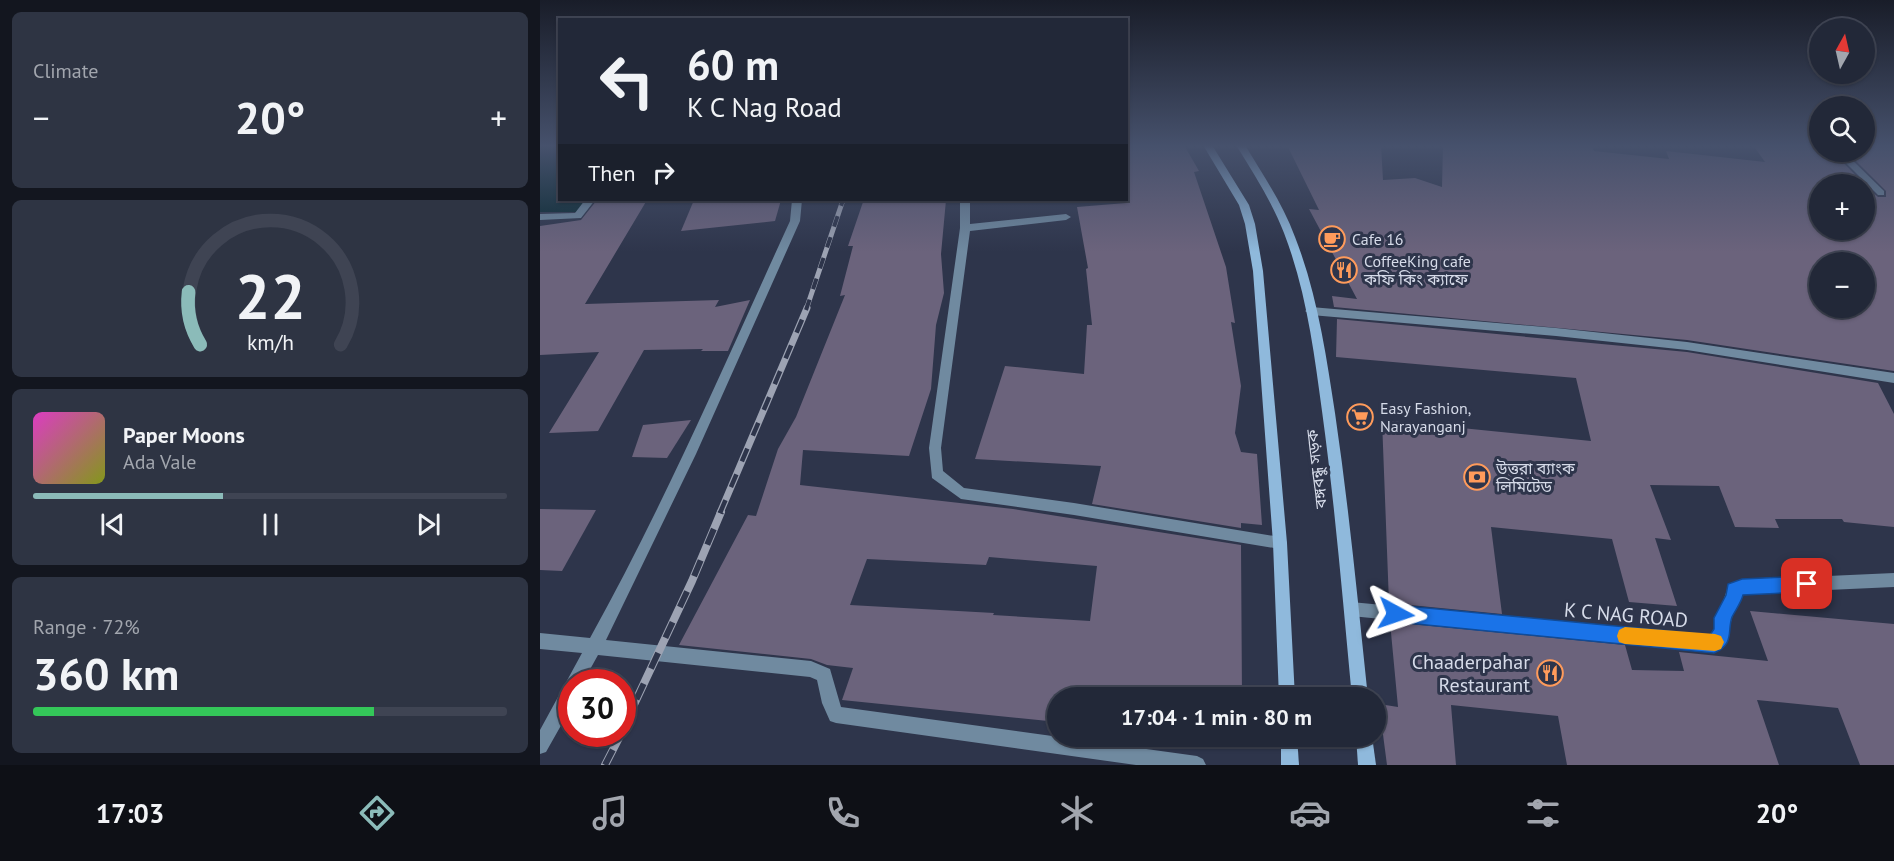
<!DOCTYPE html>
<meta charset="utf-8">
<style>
body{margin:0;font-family:"PT Sans","Noto Sans Bengali",sans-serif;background:#2e3443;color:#f1f3f6;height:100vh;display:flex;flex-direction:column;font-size:22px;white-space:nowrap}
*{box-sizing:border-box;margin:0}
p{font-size:20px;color:#a2a6ae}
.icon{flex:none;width:33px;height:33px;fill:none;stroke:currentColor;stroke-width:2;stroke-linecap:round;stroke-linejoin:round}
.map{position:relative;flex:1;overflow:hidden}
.sheet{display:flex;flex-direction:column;gap:12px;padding:12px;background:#13161f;width:540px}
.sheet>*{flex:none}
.hud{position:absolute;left:18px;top:18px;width:570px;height:183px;border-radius:0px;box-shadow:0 2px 4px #0004,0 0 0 2px #3f4453;background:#222838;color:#f1f3f6;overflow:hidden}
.needle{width:39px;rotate:8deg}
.controls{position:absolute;left:1269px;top:18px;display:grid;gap:12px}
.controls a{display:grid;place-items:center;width:66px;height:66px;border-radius:50%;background:#222838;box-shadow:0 2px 4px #0004,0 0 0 2px #3f4453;font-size:30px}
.speed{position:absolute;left:18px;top:669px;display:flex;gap:12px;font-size:30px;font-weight:700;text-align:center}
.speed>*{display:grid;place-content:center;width:78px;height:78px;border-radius:50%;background:#222838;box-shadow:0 2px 4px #0004,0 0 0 2px #3f4453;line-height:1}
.speed .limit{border:9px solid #d22;background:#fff;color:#111}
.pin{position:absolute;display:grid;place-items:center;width:51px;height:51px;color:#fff;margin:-26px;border-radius:12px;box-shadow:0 3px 9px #0006}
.me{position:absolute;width:66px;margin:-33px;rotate:95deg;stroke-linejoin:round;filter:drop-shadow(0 0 4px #0008)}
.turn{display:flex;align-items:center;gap:21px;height:126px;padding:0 30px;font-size:27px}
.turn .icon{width:78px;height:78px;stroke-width:2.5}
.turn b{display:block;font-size:42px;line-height:51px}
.then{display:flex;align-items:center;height:57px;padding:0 30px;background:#0003;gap:12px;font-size:22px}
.big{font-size:45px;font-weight:600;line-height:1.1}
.sheet .tile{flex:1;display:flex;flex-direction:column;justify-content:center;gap:9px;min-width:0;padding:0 21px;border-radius:9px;background:#2e3443}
.sheet .dial{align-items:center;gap:0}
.dial svg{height:156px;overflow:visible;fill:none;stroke:#3f4453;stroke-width:7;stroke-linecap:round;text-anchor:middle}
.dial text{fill:#f1f3f6;stroke:none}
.song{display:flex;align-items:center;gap:18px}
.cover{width:72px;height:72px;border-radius:9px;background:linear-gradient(135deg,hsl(310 70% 55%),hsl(70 70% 35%))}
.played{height:6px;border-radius:3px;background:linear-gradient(90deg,#8bbbb9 40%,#3f4453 40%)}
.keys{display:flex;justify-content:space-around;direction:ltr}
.heat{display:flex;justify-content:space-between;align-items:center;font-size:33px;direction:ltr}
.charge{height:9px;border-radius:4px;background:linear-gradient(90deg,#34c759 72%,#3f4453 0)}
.trip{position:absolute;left:507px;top:687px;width:339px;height:60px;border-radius:30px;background:#222838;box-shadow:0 2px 4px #0004,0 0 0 2px #3f4453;font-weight:600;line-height:60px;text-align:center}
.tab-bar{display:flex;height:96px;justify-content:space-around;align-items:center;background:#0e1016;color:#a2a6ae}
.tab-bar .icon{width:42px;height:42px}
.tab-bar .on{color:#8bbbb9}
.tab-bar b{font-size:27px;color:#f1f3f6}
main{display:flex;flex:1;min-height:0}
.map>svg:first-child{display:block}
</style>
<main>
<section class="sheet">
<div class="tile"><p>Climate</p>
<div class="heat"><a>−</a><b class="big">20°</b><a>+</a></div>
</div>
<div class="tile dial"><svg viewBox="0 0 100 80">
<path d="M14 69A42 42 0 1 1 86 69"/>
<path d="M14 69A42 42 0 0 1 8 42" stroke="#8bbbb9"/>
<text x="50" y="56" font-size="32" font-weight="700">22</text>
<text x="50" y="72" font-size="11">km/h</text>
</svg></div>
<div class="tile">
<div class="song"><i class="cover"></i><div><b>Paper Moons</b><p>Ada Vale</p></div></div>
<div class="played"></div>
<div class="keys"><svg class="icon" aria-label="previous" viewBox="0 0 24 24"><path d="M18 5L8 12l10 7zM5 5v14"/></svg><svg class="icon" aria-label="pause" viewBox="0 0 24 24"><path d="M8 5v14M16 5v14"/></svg><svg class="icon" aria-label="next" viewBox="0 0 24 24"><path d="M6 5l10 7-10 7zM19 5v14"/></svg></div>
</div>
<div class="tile"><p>Range · 72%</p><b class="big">360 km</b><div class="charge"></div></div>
</section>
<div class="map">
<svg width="1354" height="765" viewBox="0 0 1354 765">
<rect width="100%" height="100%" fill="#2e354b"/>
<!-- water -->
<polygon fill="#072830" points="0,145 19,145 20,200 48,200 39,212 0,212"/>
<!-- building -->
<g fill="#6b637c" fill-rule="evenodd">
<polygon points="586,145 644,145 659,171 654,172 686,267 695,323 691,322 701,386 695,433 701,452 717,454 722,525 701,523 701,528 552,504 561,466 435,459 465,366 544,374 547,325 552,325 546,269 548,268 537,207 586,203"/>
<path d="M747,145H841L843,180L875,178L902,187L903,145H1051L1054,151L1129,159L1126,151L1225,162L1213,145H1280V152H1293L1324,184H1280V230H1324V185L1338,197H1346V191L1307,152H1324V145H1354V371L1147,340L794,307L792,296L817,299L769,209L779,210ZM1280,262H1324V308H1280Z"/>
<polygon points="57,200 107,200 45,304 179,300 175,307 210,300 188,351 161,351 163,349 104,350 58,431 9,433 59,352 0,355 0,226 41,220"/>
<polygon points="154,200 241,200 235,221 141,231"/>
<path d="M361,200H406L401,254L404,293L396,325L391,389L369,456L263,450L260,485L473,509L701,545L702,698H518V722L302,700L313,668L287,665L271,659L139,645L208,515L216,516L238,449L256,417L305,295L300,296L313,246H308L323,202ZM449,557L557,566L550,621L453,615L454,613L310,605L327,559L446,565Z"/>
<polygon points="797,319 1147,352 1338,383 1354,414 1354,527 1304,522 1302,519 1235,519 1239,528 1195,527 1179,486 1110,485 1131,540 1115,538 1137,606 1089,602 1072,539 951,527 962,614 849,603 842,420 1051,441 1036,378 796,357"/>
<polygon points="151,420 127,458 92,457 103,425"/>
<polygon points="0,509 56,510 22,571 0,570"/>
<polygon points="1210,611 1354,624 1354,765 1320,765 1298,708 1217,700 1239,765 1027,765 1018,716 911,705 916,765 847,765 839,704 858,707 850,622 1085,645 1092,670 1144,671 1139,652 1228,661"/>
</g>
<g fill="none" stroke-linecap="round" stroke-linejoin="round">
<!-- lane -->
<g fill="#708aa0" fill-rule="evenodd">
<polygon points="45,200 55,200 41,218 0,220 0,214 35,213"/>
<polygon points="420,200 430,200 430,224 526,214 531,217 526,220 430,231 401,448 403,471 424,488 534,503 740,537 745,538 747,543 745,548 740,549 534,515 421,499 392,478 389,448 420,228"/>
</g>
<!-- street -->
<g fill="#708aa0" fill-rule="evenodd">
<polygon points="1295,152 1304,152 1344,191 1344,195 1338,195"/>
<path d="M252,200H262L260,221L156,454L66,640L271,661L290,669L301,707L657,756L663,759L666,765H596L296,723L290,721L282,703L277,680L270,677L58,655L43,682H32V706L6,752L0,754V730L42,653L0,649V633L50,638C125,503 186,361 250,221Z"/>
<polygon points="771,307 1016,328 1147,342 1354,373 1354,383 1147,350 1016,336 771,315 765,311"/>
<path d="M1354,573V587L1201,594C1199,603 1194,610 1192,618C1188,632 1190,645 1174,652L811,616L806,614L804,609L806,604L811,602L1171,636C1178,626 1183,598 1189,585L1202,580Z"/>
</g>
<!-- secondary -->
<g fill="#8fb9dc" fill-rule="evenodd">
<polygon points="663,145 672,145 709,205 715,224 723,271 747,543 755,698 739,698 733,543 713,271 705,224 699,205"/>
<path d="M696,145H705C723,175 743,204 755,237C777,293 786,354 795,413C809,508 818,603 828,698H812C803,602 795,506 782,411C774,351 766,290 744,233C732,202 714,174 696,145Z"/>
<polygon points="741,736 757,736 759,765 741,765"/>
<polygon points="816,736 832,736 836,765 818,765"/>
</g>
<!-- rail-far2 casing -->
<g stroke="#9da3b3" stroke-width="5">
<polyline id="rail-far2" points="266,310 303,200"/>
</g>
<!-- rail-far1 casing -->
<g stroke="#9da3b3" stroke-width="7">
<polyline id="rail-far1" points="180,513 267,308"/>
</g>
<!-- rail casing -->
<g stroke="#9da3b3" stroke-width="8">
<g id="rail">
<polyline points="82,730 152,581 181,512"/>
<polyline points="65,765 81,734"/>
</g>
</g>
<!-- rail-far2 -->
<use href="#rail-far2" stroke="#2e354b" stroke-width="4" stroke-dasharray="11" stroke-linecap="butt"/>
<!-- rail-far1 -->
<use href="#rail-far1" stroke="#2e354b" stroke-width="4.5" stroke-dasharray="14" stroke-linecap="butt"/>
<!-- rail -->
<use href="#rail" stroke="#2e354b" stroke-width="6" stroke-dasharray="17" stroke-linecap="butt"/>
</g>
<!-- sky -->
<linearGradient id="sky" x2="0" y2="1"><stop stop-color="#191d29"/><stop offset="0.58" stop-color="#46516c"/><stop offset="1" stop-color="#46516c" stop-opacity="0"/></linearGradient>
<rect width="1354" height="252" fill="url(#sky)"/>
<!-- route -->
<path fill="#1a73e8" stroke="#114b97" stroke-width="1.5" d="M1267,576L1273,578L1276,584L1273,590L1267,592L1203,595C1201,603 1196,609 1192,617C1187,631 1195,644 1174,653L856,622L850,620L848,614L850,608L856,605L1170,635L1174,629V618L1186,595L1188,584L1202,579Z"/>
<!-- slow -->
<polygon fill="#f59e0b" points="1085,627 1175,634 1181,636 1184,642 1181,649 1175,651 1085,644 1079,642 1077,636 1079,630"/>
<!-- icons -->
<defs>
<g id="cafe-ring" transform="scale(1.35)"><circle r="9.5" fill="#2e354b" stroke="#ff9b5b" stroke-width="1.5"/><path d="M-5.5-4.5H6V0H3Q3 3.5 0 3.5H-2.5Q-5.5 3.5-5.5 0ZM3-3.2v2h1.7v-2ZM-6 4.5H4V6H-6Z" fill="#ff9b5b"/></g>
<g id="restaurant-ring" transform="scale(1.35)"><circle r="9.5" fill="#2e354b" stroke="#ff9b5b" stroke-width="1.5"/><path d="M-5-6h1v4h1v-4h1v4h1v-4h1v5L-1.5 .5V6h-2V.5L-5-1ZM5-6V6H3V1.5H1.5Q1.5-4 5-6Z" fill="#ff9b5b"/></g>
<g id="supermarket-ring" transform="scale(1.35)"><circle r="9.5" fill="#2e354b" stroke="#ff9b5b" stroke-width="1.5"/><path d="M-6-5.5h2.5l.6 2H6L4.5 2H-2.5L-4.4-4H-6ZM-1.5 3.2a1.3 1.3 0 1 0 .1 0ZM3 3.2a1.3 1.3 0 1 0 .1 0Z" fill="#ff9b5b"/></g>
<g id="bank-ring" transform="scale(1.35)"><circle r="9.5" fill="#2e354b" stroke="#ff9b5b" stroke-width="1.5"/><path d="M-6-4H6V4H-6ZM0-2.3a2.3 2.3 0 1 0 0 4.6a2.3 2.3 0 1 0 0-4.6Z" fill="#ff9b5b"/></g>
</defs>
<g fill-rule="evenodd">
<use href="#cafe-ring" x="792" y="239"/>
<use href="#restaurant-ring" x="804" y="270"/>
<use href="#supermarket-ring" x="820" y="417"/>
<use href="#bank-ring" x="937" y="477"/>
<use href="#restaurant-ring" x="1010" y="673"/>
</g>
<g text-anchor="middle" stroke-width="6" stroke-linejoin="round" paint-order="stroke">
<!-- poi labels -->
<g font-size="16" fill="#d6dbe9" stroke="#2e354b" text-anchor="start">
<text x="812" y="245">Cafe 16</text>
<text x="824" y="267">CoffeeKing cafe<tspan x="824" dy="18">কফি কিং ক্যাফে</tspan></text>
<text x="840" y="414">Easy Fashion,<tspan x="840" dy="18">Narayanganj</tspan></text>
<text x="956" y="474">উত্তরা ব্যাংক<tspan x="956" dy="18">লিমিটেড</tspan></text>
</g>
<!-- street labels -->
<g font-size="16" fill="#d6dbe9" stroke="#2e354b">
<text transform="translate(776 469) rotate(-97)" y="6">বঙ্গবন্ধু সড়ক</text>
</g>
<!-- near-street labels -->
<g font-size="20" fill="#d6dbe9" stroke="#2e354b">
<text transform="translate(1086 615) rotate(5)" y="7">K C NAG ROAD</text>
</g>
<!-- near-poi labels -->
<g font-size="20" fill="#d6dbe9" stroke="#2e354b" text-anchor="end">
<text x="990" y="669">Chaaderpahar<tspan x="990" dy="23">Restaurant</tspan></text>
</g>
</g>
</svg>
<div class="controls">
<a><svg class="needle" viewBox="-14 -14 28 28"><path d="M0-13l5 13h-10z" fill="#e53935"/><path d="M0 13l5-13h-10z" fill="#a2a6ae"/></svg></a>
<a><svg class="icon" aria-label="search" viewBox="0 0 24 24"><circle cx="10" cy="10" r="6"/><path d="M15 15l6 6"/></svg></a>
<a>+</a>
<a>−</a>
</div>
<div class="speed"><div class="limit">30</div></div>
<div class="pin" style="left:1267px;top:584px;background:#d93025"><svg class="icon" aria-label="arrive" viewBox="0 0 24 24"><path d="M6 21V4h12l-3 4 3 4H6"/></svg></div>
<svg class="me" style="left:856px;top:614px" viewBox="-20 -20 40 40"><path d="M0-17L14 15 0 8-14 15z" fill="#1a73e8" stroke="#fff" stroke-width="4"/></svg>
<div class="trip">17:04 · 1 min · 80 m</div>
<div class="hud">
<div class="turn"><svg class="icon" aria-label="left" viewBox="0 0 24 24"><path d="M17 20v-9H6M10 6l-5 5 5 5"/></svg><div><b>60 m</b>K C Nag Road</div></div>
<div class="then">Then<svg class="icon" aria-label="right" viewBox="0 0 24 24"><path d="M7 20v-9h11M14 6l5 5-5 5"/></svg></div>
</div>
</div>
</main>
<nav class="tab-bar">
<b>17:03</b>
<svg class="icon on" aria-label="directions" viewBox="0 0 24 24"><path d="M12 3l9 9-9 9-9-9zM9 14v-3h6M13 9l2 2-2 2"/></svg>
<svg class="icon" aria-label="music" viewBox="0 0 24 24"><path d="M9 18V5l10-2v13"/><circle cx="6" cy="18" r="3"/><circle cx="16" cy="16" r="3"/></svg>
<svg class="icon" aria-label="phone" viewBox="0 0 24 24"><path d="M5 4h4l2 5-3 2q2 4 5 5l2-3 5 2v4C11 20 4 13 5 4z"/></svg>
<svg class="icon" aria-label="climate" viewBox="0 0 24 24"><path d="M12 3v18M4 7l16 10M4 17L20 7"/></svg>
<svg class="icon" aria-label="car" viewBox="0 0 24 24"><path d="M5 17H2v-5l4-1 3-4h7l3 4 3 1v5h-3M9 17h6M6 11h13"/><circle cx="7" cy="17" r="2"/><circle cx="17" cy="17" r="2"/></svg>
<svg class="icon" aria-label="filters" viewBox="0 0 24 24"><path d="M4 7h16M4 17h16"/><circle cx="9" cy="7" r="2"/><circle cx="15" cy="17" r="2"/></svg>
<b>20°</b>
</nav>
